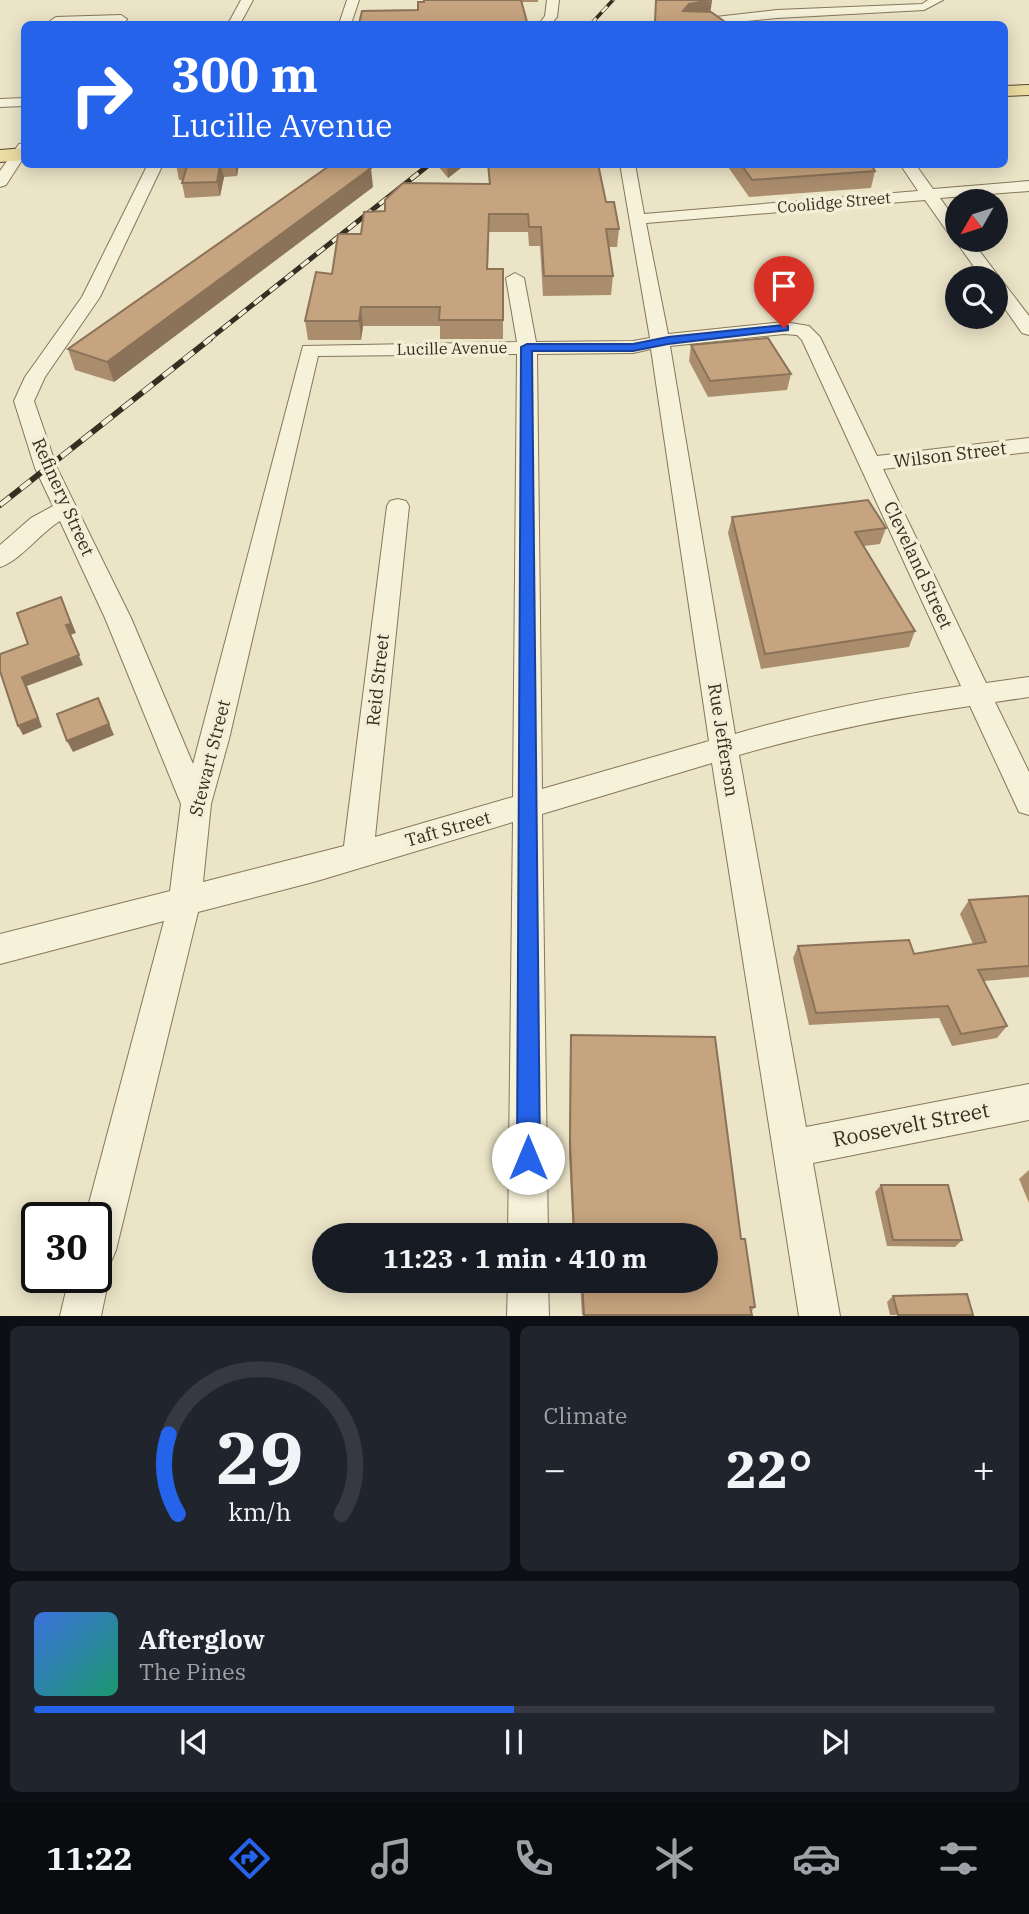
<!DOCTYPE html>
<meta charset="utf-8">
<style>
body{margin:0;font-family:"IBM Plex Serif",serif;background:#20242c;color:#f1f3f6;height:100vh;display:flex;flex-direction:column;font-size:26px;white-space:nowrap}
*{box-sizing:border-box;margin:0}
p{font-size:23px;color:#9ea1a6}
.icon{flex:none;width:38px;height:38px;fill:none;stroke:currentColor;stroke-width:2;stroke-linecap:round;stroke-linejoin:round}
.map{position:relative;height:1316px;overflow:hidden}
.drawer{display:flex;flex-direction:column;gap:10px;padding:10px;background:#0d0f14;flex:1}
.drawer>*{flex:none}
.banner{position:absolute;left:21px;top:21px;width:987px;height:147px;border-radius:10px;box-shadow:0 4px 18px #0003;background:#2563eb;color:#fff;overflow:hidden}
.needle{width:46px;rotate:231deg}
.fabs{position:absolute;left:945px;top:189px;display:grid;gap:14px}
.fabs a{display:grid;place-items:center;width:63px;height:63px;border-radius:50%;background:#171b24;box-shadow:0 4px 18px #0003;font-size:35px}
.speed{position:absolute;left:21px;top:1202px;display:flex;gap:14px;font-size:35px;font-weight:700;text-align:center}
.speed>*{display:grid;place-content:center;width:91px;height:91px;border-radius:50%;background:#171b24;box-shadow:0 4px 18px #0003;line-height:1}
.speed .limit{border:4px solid #111;border-radius:10px;background:#fff;color:#111}
.pin{position:absolute;display:grid;place-items:center;width:60px;height:60px;color:#fff;margin:-72px -30px;border-radius:50% 50% 50% 0;rotate:-45deg;box-shadow:0 0 7px #0007}
.pin .icon{rotate:45deg}
.me{position:absolute;width:77px;margin:-38px;rotate:0deg;stroke-linejoin:round;filter:drop-shadow(0 0 5px #0008)}
.turn{display:flex;align-items:center;gap:24px;height:147px;padding:0 35px;font-size:32px}
.turn .icon{width:91px;height:91px;stroke-width:2.5}
.turn b{display:block;font-size:49px;line-height:60px}
.big{font-size:52px;font-weight:700;line-height:1.1}
.drawer .widget{flex:1;display:flex;flex-direction:column;justify-content:center;gap:10px;min-width:0;padding:0 24px;border-radius:10px;background:#20242c}
.drawer .dial{align-items:center;gap:0}
.dial svg{height:182px;overflow:visible;fill:none;stroke:#363941;stroke-width:7;stroke-linecap:round;text-anchor:middle}
.dial text{fill:#f1f3f6;stroke:none}
.song{display:flex;align-items:center;gap:21px}
.cover{width:84px;height:84px;border-radius:10px;background:linear-gradient(135deg,hsl(220 70% 55%),hsl(160 70% 35%))}
.played{height:7px;border-radius:4px;background:linear-gradient(90deg,#2563eb 50%,#363941 50%)}
.keys{display:flex;justify-content:space-around;direction:ltr}
.heat{display:flex;justify-content:space-between;align-items:center;font-size:38px;direction:ltr}
.drawer .tiles{flex:1;display:grid;gap:10px;grid-template-columns:1fr 1fr}
.widget:last-child{grid-column:span 2}
.trip{position:absolute;left:312px;top:1223px;width:406px;height:70px;border-radius:35px;background:#171b24;box-shadow:0 4px 18px #0003;font-weight:700;line-height:70px;text-align:center}
.dock{display:flex;height:112px;justify-content:space-around;align-items:center;background:#090b0e;color:#9ea1a6}
.dock .icon{width:49px;height:49px}
.dock .on{color:#2563eb}
.dock b{font-size:32px;color:#f1f3f6}
.map>svg:first-child{display:block}
</style>
<div class="map">
<svg width="1029" height="1316" viewBox="0 0 1029 1316">
<rect width="100%" height="100%" fill="#ebe4c7"/>
<g fill="none" stroke-linecap="round" stroke-linejoin="round">
<!-- minor casing -->
<g stroke="#85775d" stroke-width="2">
<g id="minor">
<polygon points="241,0 253,0 240,24 228,24"/>
<polygon points="347,0 359,0 351,24 339,24"/>
<polygon points="547,0 559,0 557,17 551,24 539,24 545,16"/>
<polygon points="928,0 943,0 924,10 777,18 716,24 683,24 689,20 777,10 922,4"/>
<polygon points="121,15 127,19 125,22 56,24 50,21 56,17"/>
<polygon points="24,98 24,106 0,107 0,99"/>
<polygon points="24,143 24,157 6,185 0,187 0,171 19,144"/>
<path d="M148,164H163L100,297L45,377L34,401L57,468L131,618L193,764L303,346L517,342L506,278L515,273L524,278L536,342L633,341L650,338L620,164H635L644,214L918,191L900,164H915L933,189L1029,181V191L940,198L957,222V240H971L1029,316V335L1022,333L996,296V278H982L955,240L956,238L951,237L925,200L646,223L668,334L784,322L809,326L820,337L877,456L1029,438V452L883,469L986,683L1029,677V697L995,702L1029,772V815L1019,812L970,706C891,717 815,733 739,755L806,1127L1029,1084V1120L813,1163L840,1316H799L712,763L542,814L548,1236H508L513,822L317,881L198,912L116,1250L110,1264L104,1266L109,1278L101,1316H60L69,1278H96V1218H85L164,921L0,964V934L170,891L181,804L105,618L60,521C40,533 20,561 0,567V545L31,518L53,506L35,468L14,401L25,377L82,297ZM784,334L797,335L802,340L961,686C884,697 810,712 735,734L670,346ZM651,349L709,741L542,789L537,354L633,353ZM517,354L513,797L375,837L409,506L406,501L398,499L390,501L387,506L344,846L203,882L211,804L229,739L318,356Z"/>
<polygon points="508,1281 548,1281 549,1316 507,1316"/>
</g>
</g>
<!-- major casing -->
<g stroke="#544531" stroke-width="2">
<g id="major">
<polygon points="1029,85 1029,95 1004,96 1004,86"/>
<polygon points="24,148 24,160 0,162 0,150"/>
</g>
</g>
<!-- minor -->
<use href="#minor" fill="#f6f1d9" fill-rule="evenodd"/>
<!-- major -->
<use href="#major" fill="#ebdca1" fill-rule="evenodd"/>
<!-- rail-far2 casing -->
<g stroke="#372d20" stroke-width="3.5">
<polyline id="rail-far2" points="591,24 613,0"/>
</g>
<!-- rail-far1 casing -->
<g stroke="#372d20" stroke-width="5">
<polyline id="rail-far1" points="207,341 430,164"/>
</g>
<!-- rail casing -->
<g stroke="#372d20" stroke-width="6">
<polyline id="rail" points="0,505 210,339"/>
</g>
<!-- rail-far2 -->
<use href="#rail-far2" stroke="#f3eed6" stroke-width="2.5" stroke-dasharray="8" stroke-linecap="butt"/>
<!-- rail-far1 -->
<use href="#rail-far1" stroke="#f3eed6" stroke-width="3.5" stroke-dasharray="10" stroke-linecap="butt"/>
<!-- rail -->
<use href="#rail" stroke="#f3eed6" stroke-width="4.5" stroke-dasharray="13" stroke-linecap="butt"/>
</g>
<!-- wall -->
<g fill="#aa8d6d">
<polygon points="423,0 538,0 538,2 521,2 527,24 359,24 418,10 423,2"/>
<polygon points="176,164 239,164 237,176 224,177 220,196 185,198 182,183 183,180 179,180"/>
<polygon points="438,164 466,164 448,178 438,166"/>
<polygon points="488,164 598,164 606,202 619,229 617,247 609,247 613,276 611,295 543,296 540,246 529,246 528,232 489,232 488,269 503,269 503,339 440,339 440,326 363,326 361,340 308,340 305,321 332,274 361,234 385,211 489,184"/>
<polygon points="726,164 871,164 875,171 871,188 749,197"/>
<polygon points="373,187 114,382 75,370 68,349"/>
<polygon points="691,345 791,374 787,390 708,397 689,361"/>
<polygon points="732,517 886,528 880,544 864,546 915,631 909,647 761,669 728,533"/>
<polygon points="1029,896 1029,977 984,981 1007,1026 997,1038 952,1046 939,1018 809,1025 793,958 798,946 914,954 973,944 960,914 969,900"/>
<polygon points="571,1035 741,1239 755,1307 751,1312 752,1315 582,1315 580,1281 705,1281 705,1236 573,1236 569,1155 570,1048"/>
<polygon points="1029,1170 1029,1203 1019,1179"/>
<polygon points="881,1185 962,1240 955,1247 887,1246 875,1192"/>
<polygon points="893,1296 973,1315 890,1315 887,1302"/>
</g>
<!-- shaded-wall -->
<g fill="#8b7359">
<polygon points="712,1 710,15 683,11 689,4"/>
<polygon points="220,164 224,177 220,196 217,182"/>
<polygon points="235,164 239,164 237,176"/>
<polygon points="447,164 466,164 448,178"/>
<polygon points="371,168 373,187 114,382 107,362"/>
<polygon points="361,307 363,326 361,340 359,321"/>
<polygon points="61,597 76,633 70,635 83,665 27,686 42,727 23,735 18,726 22,677 66,625"/>
<polygon points="98,698 114,735 73,752 67,741"/>
</g>
<!-- building -->
<g fill="#c6a47f" stroke="#8b7359" stroke-width="2">
<polygon points="424,0 521,0 527,22 453,24 359,24 362,11 418,10 418,2 424,2"/>
<polygon points="656,0 712,0 689,4 683,11 711,12 728,24 635,24 655,22"/>
<polygon points="176,164 220,164 217,182 182,183 187,166 175,166"/>
<polygon points="332,164 355,164 371,168 107,362 68,349"/>
<polygon points="488,164 598,164 606,202 614,202 619,229 606,229 613,276 544,276 541,227 529,227 528,214 489,214 487,269 503,269 503,320 439,320 440,307 361,307 359,321 305,321 316,272 332,274 338,234 361,234 364,212 385,211 385,200 403,183 490,184"/>
<polygon points="741,164 871,164 875,171 752,180"/>
<polygon points="768,338 791,374 710,381 691,345"/>
<polygon points="868,500 886,528 855,532 915,631 765,654 732,517"/>
<polygon points="61,597 71,624 66,625 79,655 22,677 38,718 18,726 0,671 0,654 28,644 17,613"/>
<polygon points="98,698 109,724 67,741 57,714"/>
<polygon points="1029,896 1029,966 978,970 1007,1026 961,1034 948,1006 816,1013 798,946 909,940 914,954 986,942 969,900"/>
<polygon points="571,1035 715,1037 741,1239 745,1239 755,1307 750,1307 752,1315 584,1315 582,1281 705,1281 705,1236 580,1236 579,1233 574,1233 570,1143"/>
<polygon points="881,1185 948,1185 962,1240 893,1240"/>
<polygon points="967,1294 973,1315 898,1315 893,1296"/>
</g>
<!-- route -->
<polygon fill="#2563eb" stroke="#184099" stroke-width="2" points="784,325 788,326 788,330 668,344 633,351 532,351 540,1158 536,1166 528,1169 520,1166 517,1158 521,347 527,344 633,344 668,337"/>
<g text-anchor="middle" stroke-width="7" stroke-linejoin="round" paint-order="stroke">
<!-- far-street labels -->
<g font-size="16" fill="#372d20" stroke="#f3eed6">
<text transform="translate(834 202) rotate(-5)" y="6">Coolidge Street</text>
<text transform="translate(452 348) rotate(-1)" y="6">Lucille Avenue</text>
</g>
<!-- street labels -->
<g font-size="18" fill="#372d20" stroke="#f3eed6">
<text transform="translate(950 455) rotate(-7)" y="6">Wilson Street</text>
<text transform="translate(63 497) rotate(66)" y="6">Refinery Street</text>
<text transform="translate(918 565) rotate(65)" y="6">Cleveland Street</text>
<text transform="translate(378 680) rotate(-84)" y="6">Reid Street</text>
<text transform="translate(723 740) rotate(81)" y="6">Rue Jefferson</text>
<text transform="translate(210 758) rotate(-76)" y="6">Stewart Street</text>
<text transform="translate(448 829) rotate(-16)" y="6">Taft Street</text>
</g>
<!-- near-street labels -->
<g font-size="21" fill="#372d20" stroke="#f3eed6">
<text transform="translate(911 1125) rotate(-11)" y="7">Roosevelt Street</text>
</g>
</g>
</svg>
<div class="fabs">
<a><svg class="needle" viewBox="-14 -14 28 28"><path d="M0-13l5 13h-10z" fill="#e53935"/><path d="M0 13l5-13h-10z" fill="#9ea1a6"/></svg></a>
<a><svg class="icon" aria-label="search" viewBox="0 0 24 24"><circle cx="10" cy="10" r="6"/><path d="M15 15l6 6"/></svg></a>
</div>
<div class="speed"><div class="limit">30</div></div>
<div class="pin" style="left:784px;top:328px;background:#d93025"><svg class="icon" aria-label="arrive" viewBox="0 0 24 24"><path d="M6 21V4h12l-3 4 3 4H6"/></svg></div>
<svg class="me" style="left:528px;top:1158px" viewBox="-20 -20 40 40"><circle r="19" fill="#fff"/><path d="M0-13L10 11 0 6-10 11z" fill="#2563eb"/></svg>
<div class="trip">11:23 · 1 min · 410 m</div>
<div class="banner">
<div class="turn"><svg class="icon" aria-label="right" viewBox="0 0 24 24"><path d="M7 20v-9h11M14 6l5 5-5 5"/></svg><div><b>300 m</b>Lucille Avenue</div></div>
</div>
</div>
<section class="drawer">
<div class="tiles">
<div class="widget dial"><svg viewBox="0 0 100 80">
<path d="M14 69A42 42 0 1 1 86 69"/>
<path d="M14 69A42 42 0 0 1 10 34" stroke="#2563eb"/>
<text x="50" y="56" font-size="32" font-weight="700">29</text>
<text x="50" y="72" font-size="11">km/h</text>
</svg></div>
<div class="widget"><p>Climate</p>
<div class="heat"><a>−</a><b class="big">22°</b><a>+</a></div>
</div>
<div class="widget">
<div class="song"><i class="cover"></i><div><b>Afterglow</b><p>The Pines</p></div></div>
<div class="played"></div>
<div class="keys"><svg class="icon" aria-label="previous" viewBox="0 0 24 24"><path d="M18 5L8 12l10 7zM5 5v14"/></svg><svg class="icon" aria-label="pause" viewBox="0 0 24 24"><path d="M8 5v14M16 5v14"/></svg><svg class="icon" aria-label="next" viewBox="0 0 24 24"><path d="M6 5l10 7-10 7zM19 5v14"/></svg></div>
</div>
</div>
</section>
<nav class="dock">
<b>11:22</b>
<svg class="icon on" aria-label="directions" viewBox="0 0 24 24"><path d="M12 3l9 9-9 9-9-9zM9 14v-3h6M13 9l2 2-2 2"/></svg>
<svg class="icon" aria-label="music" viewBox="0 0 24 24"><path d="M9 18V5l10-2v13"/><circle cx="6" cy="18" r="3"/><circle cx="16" cy="16" r="3"/></svg>
<svg class="icon" aria-label="phone" viewBox="0 0 24 24"><path d="M5 4h4l2 5-3 2q2 4 5 5l2-3 5 2v4C11 20 4 13 5 4z"/></svg>
<svg class="icon" aria-label="climate" viewBox="0 0 24 24"><path d="M12 3v18M4 7l16 10M4 17L20 7"/></svg>
<svg class="icon" aria-label="car" viewBox="0 0 24 24"><path d="M5 17H2v-5l4-1 3-4h7l3 4 3 1v5h-3M9 17h6M6 11h13"/><circle cx="7" cy="17" r="2"/><circle cx="17" cy="17" r="2"/></svg>
<svg class="icon" aria-label="filters" viewBox="0 0 24 24"><path d="M4 7h16M4 17h16"/><circle cx="9" cy="7" r="2"/><circle cx="15" cy="17" r="2"/></svg>
</nav>
